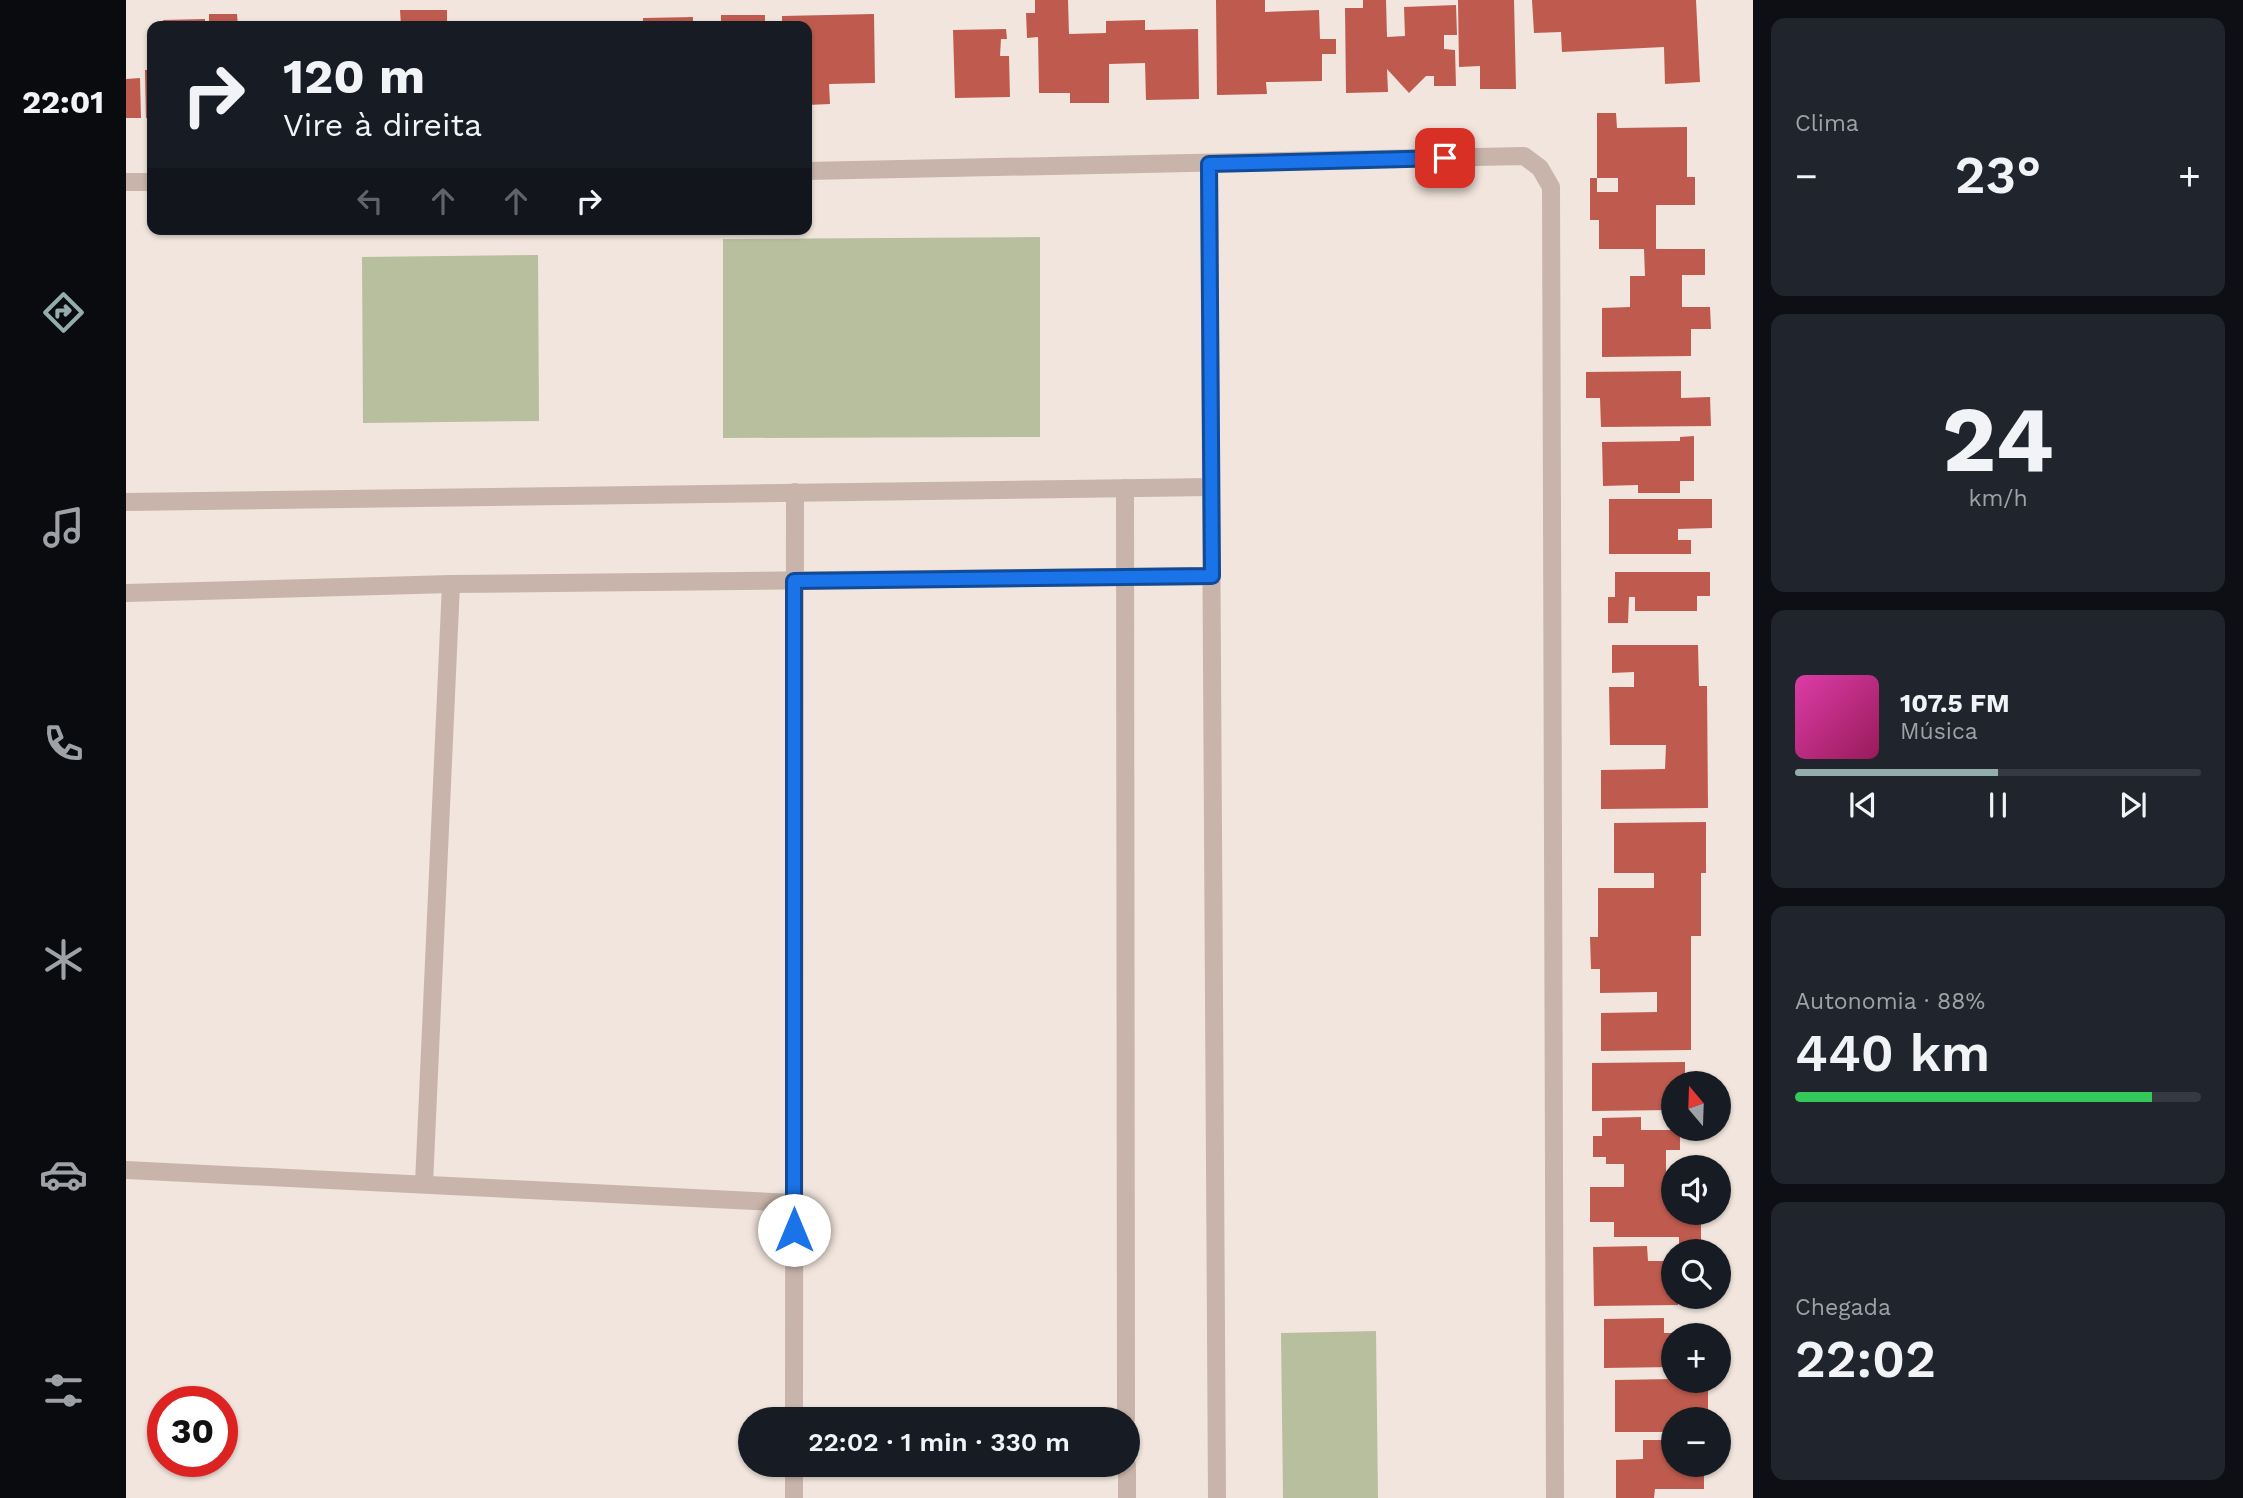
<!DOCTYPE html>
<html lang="pt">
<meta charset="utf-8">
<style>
body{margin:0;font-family:"Work Sans",sans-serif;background:#20242c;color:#f1f3f6;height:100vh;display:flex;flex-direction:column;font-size:26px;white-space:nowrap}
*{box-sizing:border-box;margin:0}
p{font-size:23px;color:#9ea1a6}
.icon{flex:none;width:38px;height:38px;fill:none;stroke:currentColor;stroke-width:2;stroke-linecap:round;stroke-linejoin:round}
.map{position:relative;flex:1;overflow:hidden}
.panel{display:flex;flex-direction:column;gap:18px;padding:18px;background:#0d0f14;width:490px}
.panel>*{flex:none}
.guide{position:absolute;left:21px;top:21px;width:665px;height:214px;border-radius:14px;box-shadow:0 2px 5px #0004;background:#171b24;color:#f1f3f6;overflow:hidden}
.needle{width:46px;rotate:341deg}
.buttons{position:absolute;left:1535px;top:1071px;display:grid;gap:14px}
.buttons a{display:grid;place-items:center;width:70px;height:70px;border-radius:50%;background:#171b24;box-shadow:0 2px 5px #0004;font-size:35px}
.speed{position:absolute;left:21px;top:1386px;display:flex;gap:14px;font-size:35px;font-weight:700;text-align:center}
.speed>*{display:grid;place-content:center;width:91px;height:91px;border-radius:50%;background:#171b24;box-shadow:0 2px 5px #0004;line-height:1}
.speed .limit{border:10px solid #d22;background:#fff;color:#111}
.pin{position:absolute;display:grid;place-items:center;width:60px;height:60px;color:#fff;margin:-30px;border-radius:14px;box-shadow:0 4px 10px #0006}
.me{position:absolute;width:77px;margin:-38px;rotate:0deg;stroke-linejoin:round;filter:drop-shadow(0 0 5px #0008)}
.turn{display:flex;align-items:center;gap:24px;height:147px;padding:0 21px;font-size:32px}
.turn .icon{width:91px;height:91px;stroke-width:2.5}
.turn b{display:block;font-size:49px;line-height:60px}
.lanes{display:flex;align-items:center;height:66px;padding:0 21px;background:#0003;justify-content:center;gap:35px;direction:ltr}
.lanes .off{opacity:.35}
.big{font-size:52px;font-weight:600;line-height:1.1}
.panel .tile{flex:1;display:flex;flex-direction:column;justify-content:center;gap:10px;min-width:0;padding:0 24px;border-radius:14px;background:#20242c}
.panel .dial{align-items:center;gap:0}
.dial b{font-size:91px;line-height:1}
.song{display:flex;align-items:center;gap:21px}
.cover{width:84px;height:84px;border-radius:10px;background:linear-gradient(135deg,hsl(320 70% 55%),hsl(330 70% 35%))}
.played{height:7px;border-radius:4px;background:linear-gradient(90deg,#93acac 50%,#363941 50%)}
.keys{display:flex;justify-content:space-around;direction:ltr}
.heat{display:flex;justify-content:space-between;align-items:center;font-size:38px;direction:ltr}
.charge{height:10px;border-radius:5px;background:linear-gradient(90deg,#34c759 88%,#363941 0)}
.trip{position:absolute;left:612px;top:1407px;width:402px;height:70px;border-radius:35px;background:#171b24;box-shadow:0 2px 5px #0004;font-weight:600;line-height:70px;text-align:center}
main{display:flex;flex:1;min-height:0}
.dock{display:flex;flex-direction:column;width:126px;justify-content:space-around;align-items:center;background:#090b0e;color:#9ea1a6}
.dock .icon{width:49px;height:49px}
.dock .active{color:#93acac}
.dock b{font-size:32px;color:#f1f3f6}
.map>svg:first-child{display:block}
</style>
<main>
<nav class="dock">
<b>22:01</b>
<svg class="icon active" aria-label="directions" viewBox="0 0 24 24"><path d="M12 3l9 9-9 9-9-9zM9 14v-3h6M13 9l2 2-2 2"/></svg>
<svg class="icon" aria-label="music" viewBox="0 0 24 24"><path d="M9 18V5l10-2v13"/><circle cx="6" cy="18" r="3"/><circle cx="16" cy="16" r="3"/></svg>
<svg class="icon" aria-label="phone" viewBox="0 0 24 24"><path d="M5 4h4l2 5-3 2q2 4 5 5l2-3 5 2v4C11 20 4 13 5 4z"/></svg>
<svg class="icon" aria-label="climate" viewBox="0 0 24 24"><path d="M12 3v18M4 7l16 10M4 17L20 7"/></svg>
<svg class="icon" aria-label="car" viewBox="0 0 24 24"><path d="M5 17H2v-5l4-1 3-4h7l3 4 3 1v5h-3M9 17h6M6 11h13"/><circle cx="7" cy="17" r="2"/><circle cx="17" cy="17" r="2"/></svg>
<svg class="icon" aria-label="filters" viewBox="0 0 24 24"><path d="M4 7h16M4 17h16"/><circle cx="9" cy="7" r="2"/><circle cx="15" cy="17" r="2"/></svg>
</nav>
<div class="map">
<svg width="1627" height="1498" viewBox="0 0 1627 1498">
<rect width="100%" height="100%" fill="#f1e5dd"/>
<!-- green -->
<g fill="#b8bf9e">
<polygon points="914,237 914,437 597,438 597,239"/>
<polygon points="412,255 413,421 237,423 236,257"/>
<polygon points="1250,1331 1252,1498 1157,1498 1155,1333"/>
</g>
<!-- building -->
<g fill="#be5b4e">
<polygon points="909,0 942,0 943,34 980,33 980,21 1019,20 1019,30 1072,29 1073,99 1020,100 1019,63 983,64 983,103 944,103 944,93 913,93 912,37 901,38 900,13 909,13"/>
<polygon points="1090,0 1139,0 1139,12 1193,10 1194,39 1210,39 1210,54 1196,54 1196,81 1140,82 1141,94 1091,95"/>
<polygon points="1237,0 1260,0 1261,37 1279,36 1278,7 1330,5 1331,35 1318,35 1318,49 1329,50 1330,86 1308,86 1308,76 1300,76 1283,93 1261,69 1262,92 1220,93 1219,8 1237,8"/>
<polygon points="1332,0 1388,0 1390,89 1354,89 1354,66 1333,67"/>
<polygon points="1406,0 1570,0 1574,82 1539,84 1538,47 1436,52 1435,32 1408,33"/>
<polygon points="274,10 321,10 321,26 275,26"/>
<polygon points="83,14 111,14 112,26 83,26"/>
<polygon points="748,14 749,83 703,84 704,104 681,105 681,26 656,26 656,16"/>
<rect x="595" y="15" width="44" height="11"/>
<polygon points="567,17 567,26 517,26 517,18"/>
<polygon points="79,19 79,26 37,26 37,20"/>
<rect x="405" y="21" width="40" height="5"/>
<polygon points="880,29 881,39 875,39 874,56 883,56 884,97 829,98 827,30"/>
<polygon points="19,70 26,70 26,118 20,118"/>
<polygon points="14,78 15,118 0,118 0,79"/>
<polygon points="1471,113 1490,113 1491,128 1561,127 1561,177 1569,177 1569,205 1530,205 1530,249 1579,249 1579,275 1556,275 1556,307 1584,307 1585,329 1565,329 1565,356 1476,357 1476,308 1504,307 1504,276 1519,276 1518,249 1473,249 1473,220 1464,220 1464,178 1471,178 1471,192 1492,192 1492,178 1471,178"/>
<polygon points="1555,371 1555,398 1584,397 1585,426 1475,427 1474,398 1460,398 1460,372"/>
<polygon points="1568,436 1568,481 1554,481 1554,493 1512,493 1512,485 1477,486 1476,442 1554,441 1554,437"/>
<polygon points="1483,499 1586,499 1586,528 1552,529 1552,540 1565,540 1565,554 1483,554"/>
<polygon points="1489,572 1584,572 1584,596 1571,596 1571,611 1509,611 1509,597 1503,597 1502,623 1482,623 1482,597 1489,597"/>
<polygon points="1486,645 1572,645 1573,686 1581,686 1582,808 1475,809 1475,770 1539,769 1540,745 1484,745 1483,687 1508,687 1508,672 1486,673"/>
<polygon points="1580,822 1580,873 1575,873 1575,936 1565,936 1565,1050 1475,1051 1475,1013 1531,1012 1531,992 1474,993 1474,969 1465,969 1464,937 1472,937 1472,888 1528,888 1528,873 1488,873 1488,823"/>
<polygon points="1559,1062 1559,1083 1547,1083 1547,1110 1466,1111 1466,1063"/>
<polygon points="1515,1117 1515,1130 1554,1130 1554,1150 1540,1150 1540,1187 1547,1187 1547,1213 1575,1213 1575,1245 1553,1246 1553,1237 1488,1237 1488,1222 1464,1222 1464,1187 1498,1187 1498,1164 1480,1164 1480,1157 1467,1157 1467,1136 1476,1136 1476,1118"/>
<polygon points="1521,1246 1522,1261 1538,1261 1538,1280 1547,1280 1547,1297 1552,1297 1552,1305 1468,1306 1467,1247"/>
<polygon points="1538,1318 1538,1333 1547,1333 1547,1367 1478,1368 1478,1319"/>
<polygon points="1547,1379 1582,1381 1582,1419 1547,1419 1547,1432 1489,1432 1489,1380"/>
<polygon points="1517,1440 1547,1440 1547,1465 1578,1465 1578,1489 1529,1489 1528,1498 1490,1498 1490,1460 1517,1459"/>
</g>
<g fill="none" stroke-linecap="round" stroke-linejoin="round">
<!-- minor -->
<g stroke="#c8b4aa" stroke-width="18">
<polyline points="1083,164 1091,1498"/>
<polyline points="681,171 1398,156 1414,168 1425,187 1429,1498"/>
<polyline points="0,182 26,182"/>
<polyline points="999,488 1000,1419"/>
<polyline points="0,502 1085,487"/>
<polyline points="0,593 325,584 1086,576"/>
<polyline points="0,1170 668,1203"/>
<polyline points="298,1184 325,584"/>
<polyline points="668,1419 669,492"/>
<polyline points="1001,1465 1001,1498"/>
<polyline points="668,1498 668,1465"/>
</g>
</g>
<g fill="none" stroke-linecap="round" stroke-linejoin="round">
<!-- route casing -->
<g stroke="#114b97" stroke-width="18">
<polyline id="route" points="668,1230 668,581 1086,576 1083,164 1319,158"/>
</g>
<!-- route -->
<use href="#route" stroke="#1a73e8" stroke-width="12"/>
</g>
</svg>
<div class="buttons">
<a><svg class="needle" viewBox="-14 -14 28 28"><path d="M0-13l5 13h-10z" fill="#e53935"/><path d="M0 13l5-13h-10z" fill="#9ea1a6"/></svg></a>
<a><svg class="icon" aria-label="sound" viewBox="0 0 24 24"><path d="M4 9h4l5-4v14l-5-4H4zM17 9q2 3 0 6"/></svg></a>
<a><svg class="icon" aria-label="search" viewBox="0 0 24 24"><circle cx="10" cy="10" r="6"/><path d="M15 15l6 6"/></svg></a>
<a>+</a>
<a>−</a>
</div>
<div class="speed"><div class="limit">30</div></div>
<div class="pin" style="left:1319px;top:158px;background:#d93025"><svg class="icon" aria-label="arrive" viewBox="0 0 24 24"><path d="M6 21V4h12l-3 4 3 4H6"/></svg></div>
<svg class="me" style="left:668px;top:1230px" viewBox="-20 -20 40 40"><circle r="19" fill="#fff"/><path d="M0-13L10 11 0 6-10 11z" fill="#1a73e8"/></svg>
<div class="trip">22:02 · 1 min · 330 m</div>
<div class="guide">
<div class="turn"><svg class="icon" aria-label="right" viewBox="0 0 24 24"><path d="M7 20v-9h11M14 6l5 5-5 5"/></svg><div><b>120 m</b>Vire à direita</div></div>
<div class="lanes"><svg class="icon off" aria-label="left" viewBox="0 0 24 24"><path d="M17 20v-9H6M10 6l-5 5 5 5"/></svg><svg class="icon off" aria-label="ahead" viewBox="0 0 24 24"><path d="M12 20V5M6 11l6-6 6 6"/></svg><svg class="icon off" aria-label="ahead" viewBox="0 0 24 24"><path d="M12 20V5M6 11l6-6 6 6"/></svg><svg class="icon" aria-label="right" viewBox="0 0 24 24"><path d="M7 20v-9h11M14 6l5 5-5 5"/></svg></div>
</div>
</div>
<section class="panel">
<div class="tile"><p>Clima</p>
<div class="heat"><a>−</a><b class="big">23°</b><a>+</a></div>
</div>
<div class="tile dial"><b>24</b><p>km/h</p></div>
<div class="tile">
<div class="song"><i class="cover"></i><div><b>107.5 FM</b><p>Música</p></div></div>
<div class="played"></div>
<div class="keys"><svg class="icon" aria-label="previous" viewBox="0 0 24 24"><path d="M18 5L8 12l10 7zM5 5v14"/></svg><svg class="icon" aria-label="pause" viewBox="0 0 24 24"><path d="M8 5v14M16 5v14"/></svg><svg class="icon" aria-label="next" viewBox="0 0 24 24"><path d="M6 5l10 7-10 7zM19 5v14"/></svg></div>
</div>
<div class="tile"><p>Autonomia · 88%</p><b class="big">440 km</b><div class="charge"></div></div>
<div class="tile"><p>Chegada</p><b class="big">22:02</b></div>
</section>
</main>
